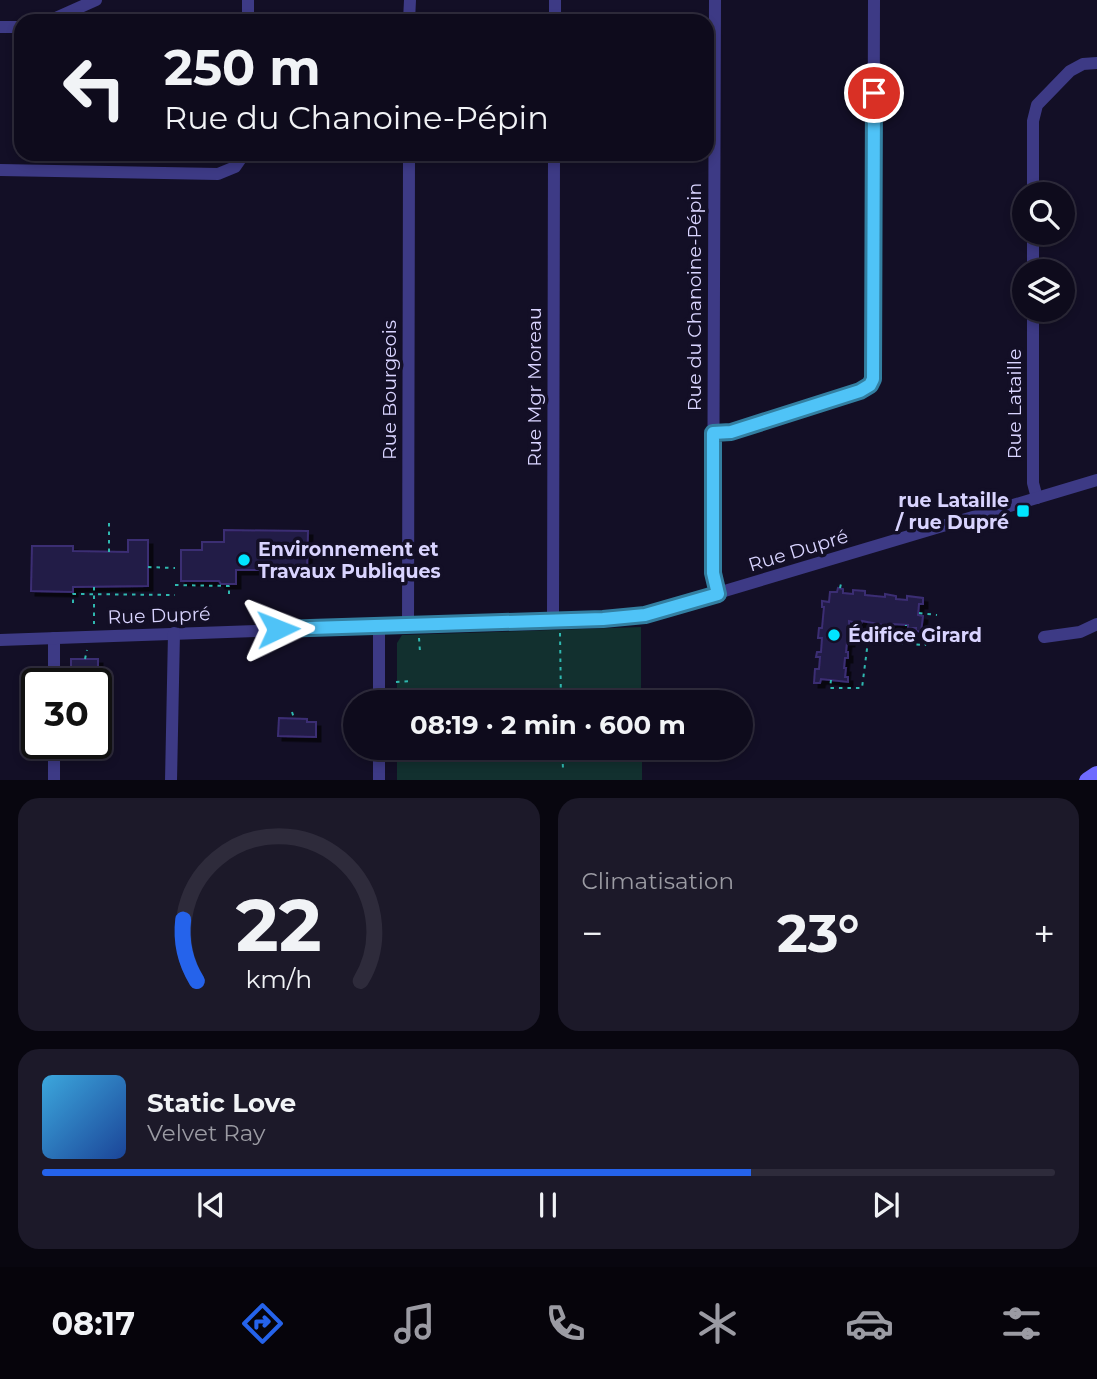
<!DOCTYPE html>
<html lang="fr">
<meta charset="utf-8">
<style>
body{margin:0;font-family:Montserrat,sans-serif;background:#1c1929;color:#f1f3f6;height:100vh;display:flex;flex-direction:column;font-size:26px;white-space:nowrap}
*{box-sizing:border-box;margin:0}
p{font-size:23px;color:#9b9ba3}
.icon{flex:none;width:38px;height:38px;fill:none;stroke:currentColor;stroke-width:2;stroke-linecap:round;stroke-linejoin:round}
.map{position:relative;height:780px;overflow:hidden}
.sheet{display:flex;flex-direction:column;gap:18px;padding:18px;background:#08060f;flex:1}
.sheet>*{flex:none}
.hud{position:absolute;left:14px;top:14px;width:700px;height:147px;border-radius:21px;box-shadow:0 4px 10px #0003,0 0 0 2px #2e2b3b;background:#0e0b1c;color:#f1f3f6;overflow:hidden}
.tools{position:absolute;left:1012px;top:182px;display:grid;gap:14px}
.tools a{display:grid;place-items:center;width:63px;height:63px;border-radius:50%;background:#0e0b1c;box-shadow:0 4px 10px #0003,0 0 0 2px #2e2b3b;font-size:35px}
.speed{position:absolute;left:21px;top:668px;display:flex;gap:14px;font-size:35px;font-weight:700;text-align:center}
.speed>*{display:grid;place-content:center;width:91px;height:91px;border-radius:50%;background:#0e0b1c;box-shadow:0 4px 10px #0003,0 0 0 2px #2e2b3b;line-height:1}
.speed .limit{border:4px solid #111;border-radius:10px;background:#fff;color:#111}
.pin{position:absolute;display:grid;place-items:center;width:60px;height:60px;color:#fff;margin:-30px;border:4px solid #fff;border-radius:50%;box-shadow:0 2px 7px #0007}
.me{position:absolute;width:77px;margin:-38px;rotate:88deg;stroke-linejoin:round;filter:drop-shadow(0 0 5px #0008)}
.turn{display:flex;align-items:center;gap:24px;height:147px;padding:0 35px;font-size:32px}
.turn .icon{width:91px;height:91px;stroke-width:2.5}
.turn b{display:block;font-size:49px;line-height:60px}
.big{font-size:52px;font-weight:700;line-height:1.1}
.sheet .tile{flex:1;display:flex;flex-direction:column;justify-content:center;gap:10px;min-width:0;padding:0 24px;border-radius:21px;background:#1c1929}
.sheet .dial{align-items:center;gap:0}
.dial svg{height:182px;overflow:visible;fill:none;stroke:#2e2b3b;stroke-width:7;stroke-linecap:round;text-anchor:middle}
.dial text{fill:#f1f3f6;stroke:none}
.song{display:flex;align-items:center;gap:21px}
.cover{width:84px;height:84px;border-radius:10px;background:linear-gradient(135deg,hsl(200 70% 55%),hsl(220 70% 35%))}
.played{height:7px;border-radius:4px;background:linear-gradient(90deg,#2563eb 70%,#2e2b3b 70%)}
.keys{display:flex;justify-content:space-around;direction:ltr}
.heat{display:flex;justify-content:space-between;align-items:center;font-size:38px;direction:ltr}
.sheet .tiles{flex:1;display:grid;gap:18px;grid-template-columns:1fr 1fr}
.tile:last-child{grid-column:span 2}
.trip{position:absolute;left:343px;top:690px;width:410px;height:70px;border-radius:35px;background:#0e0b1c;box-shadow:0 4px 10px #0003,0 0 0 2px #2e2b3b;font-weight:700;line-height:70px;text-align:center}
.tabs{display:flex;height:112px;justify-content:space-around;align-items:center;background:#06040b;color:#9b9ba3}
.tabs .icon{width:49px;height:49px}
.tabs .active{color:#2563eb}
.tabs b{font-size:32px;color:#f1f3f6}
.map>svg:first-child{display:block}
</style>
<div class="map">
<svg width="1097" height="781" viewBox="0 0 1097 781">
<defs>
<filter id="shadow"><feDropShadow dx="4.5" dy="4.5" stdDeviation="0" flood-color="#0009"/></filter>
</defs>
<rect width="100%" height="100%" fill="#130f26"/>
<!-- green -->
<g fill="#12302f">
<polygon points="641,627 641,702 397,702 397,643 402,635"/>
<rect x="397" y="747" width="245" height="33"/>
</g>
<!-- building -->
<g fill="#241b47" stroke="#3b2d73" stroke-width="2" filter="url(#shadow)">
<polygon points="224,530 308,531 307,570 236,570 236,584 221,584 219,581 181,581 181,550 202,550 202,542 224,542"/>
<polygon points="128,540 148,540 148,586 73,587 73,592 31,591 32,546 73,546 73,551 128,552"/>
<polygon points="838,588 843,589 843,593 853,594 853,590 865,591 865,595 885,597 885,594 896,596 896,599 907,600 907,596 923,598 923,604 919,604 918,615 923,616 921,632 916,631 916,628 908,628 908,625 893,624 893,627 862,621 861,624 849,621 850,642 847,642 846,652 848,652 848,658 845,658 844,668 846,668 845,677 848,677 848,682 821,679 820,683 814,683 815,669 819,669 820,657 816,657 817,652 821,652 822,638 818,638 819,628 822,628 824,607 822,607 822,601 829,602 830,592 837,592"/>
<rect x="71" y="659" width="27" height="17"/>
<polygon points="279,718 307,719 307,722 316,722 316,737 278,736"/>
</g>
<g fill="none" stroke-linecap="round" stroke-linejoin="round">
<!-- path -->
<g stroke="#2fb8b0" stroke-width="2" stroke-dasharray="3.5 5" stroke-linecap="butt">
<polyline points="109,552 109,523"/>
<polyline points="148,567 175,568"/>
<polyline points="175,585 229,586 229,584"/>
<polyline points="94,587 94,624"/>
<polyline points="840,588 841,584"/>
<polyline points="229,594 229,587"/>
<polyline points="73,603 73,594 76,594 175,595"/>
<polyline points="919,613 937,615"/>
<polyline points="560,633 561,702"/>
<polyline points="419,638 420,652"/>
<polyline points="905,643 906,625"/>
<polyline points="85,659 87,650"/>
<polyline points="831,680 830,688 862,688 868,641 925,645 935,635"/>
<polyline points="396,682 413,681"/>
<polyline points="292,712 294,718"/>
<polyline points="562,747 563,769 565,768"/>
</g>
<!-- street -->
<g stroke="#3d3a85" stroke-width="12">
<polyline points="715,0 713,573 717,595"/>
<polyline points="49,21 96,0"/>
<polyline points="248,21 248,0"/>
<polyline points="409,21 410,0"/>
<polyline points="555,21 555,0"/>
<polyline points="0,27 21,27"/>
<polyline points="0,170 218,174 235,167 244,154"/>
<polyline points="1033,194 1033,121 1037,105 1070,71 1083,64 1097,63"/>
<polyline points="1033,233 1033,271"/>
<polyline points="1033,310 1033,483 1037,498"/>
<polyline points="713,433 731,432 860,391 867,388 873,379 874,0"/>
<polyline points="553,620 554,154"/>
<polyline points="408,626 409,154"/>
<polyline points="1044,637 1080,632 1097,624"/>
<polyline points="54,638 54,684"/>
<polyline points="0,640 603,619 644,615 1097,480"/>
<polyline points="379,702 379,626"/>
<polyline points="54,781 54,744"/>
<polyline points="171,781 174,633"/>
<polyline points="379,781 379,747"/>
</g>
<!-- secondary -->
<polyline stroke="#6f6bff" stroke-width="18" points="1088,781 1097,775"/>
</g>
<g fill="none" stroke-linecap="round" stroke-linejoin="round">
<!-- route casing -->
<g stroke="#337fa1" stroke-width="18">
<polyline id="route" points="278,629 603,619 645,615 718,594 713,573 713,433 731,432 860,391 870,385 873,379 874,93"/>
</g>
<!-- route -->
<use href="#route" stroke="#4fc3f7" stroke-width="12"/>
</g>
<!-- markers -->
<g fill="#00e5ff" stroke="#130f26" stroke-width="2.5">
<rect x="1016" y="504" width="14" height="14" rx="3.5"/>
<circle cx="244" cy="560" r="7"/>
<circle cx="834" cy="635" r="7"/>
</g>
<g text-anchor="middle" stroke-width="7" stroke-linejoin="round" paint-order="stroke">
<!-- street labels -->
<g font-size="19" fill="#d9d4ff" stroke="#130f26">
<text transform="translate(694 297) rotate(-90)" y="7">Rue du Chanoine-Pépin</text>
<text transform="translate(534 387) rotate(-90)" y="7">Rue Mgr Moreau</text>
<text transform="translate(389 390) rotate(-90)" y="7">Rue Bourgeois</text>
<text transform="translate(1014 404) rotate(-90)" y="7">Rue Lataille</text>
<text transform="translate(798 550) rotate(-17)" y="7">Rue Dupré</text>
<text transform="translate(159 615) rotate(-2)" y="7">Rue Dupré</text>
</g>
<!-- poi labels -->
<g font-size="19" font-weight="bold" fill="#d9d4ff" stroke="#130f26" text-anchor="start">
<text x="1009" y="507" text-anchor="end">rue Lataille<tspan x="1009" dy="22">/ rue Dupré</tspan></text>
<text x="258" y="556">Environnement et<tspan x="258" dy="22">Travaux Publiques</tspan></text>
<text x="848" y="642">Édifice Girard</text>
</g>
</g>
</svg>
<div class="tools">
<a><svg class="icon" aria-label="search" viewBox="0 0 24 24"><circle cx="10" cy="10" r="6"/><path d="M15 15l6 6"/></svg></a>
<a><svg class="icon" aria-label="layers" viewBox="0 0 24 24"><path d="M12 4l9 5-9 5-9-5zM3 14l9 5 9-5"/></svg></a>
</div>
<div class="speed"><div class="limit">30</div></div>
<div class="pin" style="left:874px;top:93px;background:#d93025"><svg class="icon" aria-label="arrive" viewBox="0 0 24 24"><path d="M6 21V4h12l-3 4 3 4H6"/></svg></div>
<svg class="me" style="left:278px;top:629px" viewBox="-20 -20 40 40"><path d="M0-17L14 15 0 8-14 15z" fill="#4fc3f7" stroke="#fff" stroke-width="4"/></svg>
<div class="trip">08:19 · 2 min · 600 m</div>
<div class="hud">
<div class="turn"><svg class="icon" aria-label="left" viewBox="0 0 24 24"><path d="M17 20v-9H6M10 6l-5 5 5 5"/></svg><div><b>250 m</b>Rue du Chanoine-Pépin</div></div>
</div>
</div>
<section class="sheet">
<div class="tiles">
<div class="tile dial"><svg viewBox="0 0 100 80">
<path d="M14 69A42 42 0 1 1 86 69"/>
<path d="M14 69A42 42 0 0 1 8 42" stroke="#2563eb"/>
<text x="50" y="56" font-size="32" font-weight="700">22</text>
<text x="50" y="72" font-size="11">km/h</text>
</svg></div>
<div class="tile"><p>Climatisation</p>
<div class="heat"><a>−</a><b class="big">23°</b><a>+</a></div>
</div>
<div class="tile">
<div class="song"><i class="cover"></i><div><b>Static Love</b><p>Velvet Ray</p></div></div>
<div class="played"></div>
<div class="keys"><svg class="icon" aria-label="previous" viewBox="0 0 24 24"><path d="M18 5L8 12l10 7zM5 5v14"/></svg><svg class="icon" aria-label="pause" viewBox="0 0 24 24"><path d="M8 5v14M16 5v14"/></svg><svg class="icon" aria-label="next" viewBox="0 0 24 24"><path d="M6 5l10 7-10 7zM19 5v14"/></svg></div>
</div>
</div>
</section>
<nav class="tabs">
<b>08:17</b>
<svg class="icon active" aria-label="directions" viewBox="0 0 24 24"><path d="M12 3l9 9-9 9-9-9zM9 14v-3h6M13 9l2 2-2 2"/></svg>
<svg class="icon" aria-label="music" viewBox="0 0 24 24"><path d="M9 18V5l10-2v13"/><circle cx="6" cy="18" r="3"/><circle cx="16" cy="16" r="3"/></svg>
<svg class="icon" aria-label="phone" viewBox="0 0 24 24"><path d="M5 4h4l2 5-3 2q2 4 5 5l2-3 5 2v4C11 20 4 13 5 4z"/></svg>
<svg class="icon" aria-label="climate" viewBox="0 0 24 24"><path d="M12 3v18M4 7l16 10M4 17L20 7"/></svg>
<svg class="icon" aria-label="car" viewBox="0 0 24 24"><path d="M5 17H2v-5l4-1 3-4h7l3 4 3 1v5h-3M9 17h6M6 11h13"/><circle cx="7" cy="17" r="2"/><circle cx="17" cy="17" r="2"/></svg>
<svg class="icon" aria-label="filters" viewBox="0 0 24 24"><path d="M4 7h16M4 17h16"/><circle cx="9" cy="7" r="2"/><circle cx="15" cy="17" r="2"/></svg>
</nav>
